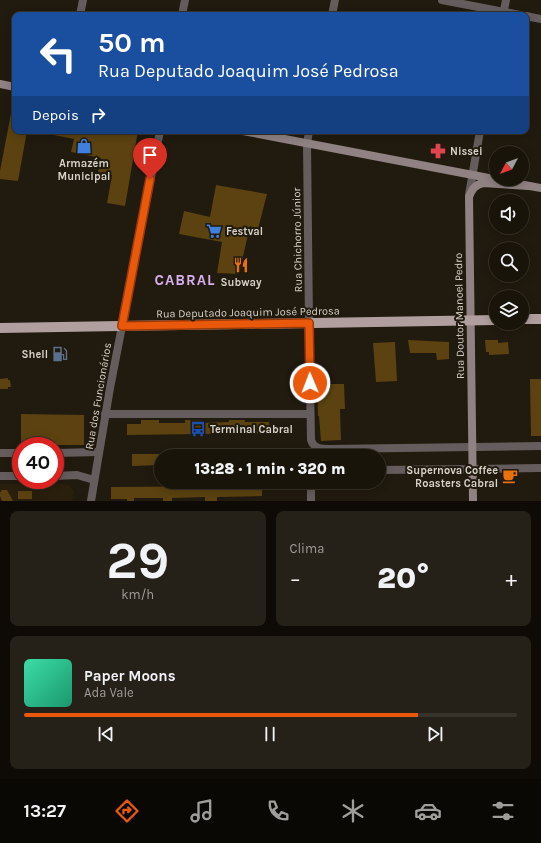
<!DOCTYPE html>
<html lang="pt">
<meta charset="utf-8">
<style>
body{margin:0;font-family:Karla,sans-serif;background:#262118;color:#f1f3f6;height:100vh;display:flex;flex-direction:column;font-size:15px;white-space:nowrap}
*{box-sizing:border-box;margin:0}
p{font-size:13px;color:#9f9e9c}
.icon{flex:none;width:22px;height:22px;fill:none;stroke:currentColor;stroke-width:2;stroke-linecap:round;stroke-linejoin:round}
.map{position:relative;height:501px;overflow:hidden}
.drawer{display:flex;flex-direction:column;gap:10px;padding:10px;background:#0e0b06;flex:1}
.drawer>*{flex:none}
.hud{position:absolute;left:12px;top:12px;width:517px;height:122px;border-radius:8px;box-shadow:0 2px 10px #0003,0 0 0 1px #37332b;background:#1a4fa0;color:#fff;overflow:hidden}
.needle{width:26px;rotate:229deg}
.tools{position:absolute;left:489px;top:146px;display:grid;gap:8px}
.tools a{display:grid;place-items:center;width:40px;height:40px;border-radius:50%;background:#19140a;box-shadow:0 2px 10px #0003,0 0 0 1px #37332b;font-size:20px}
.speed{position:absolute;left:12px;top:437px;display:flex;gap:8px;font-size:20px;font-weight:700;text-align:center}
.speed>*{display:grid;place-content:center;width:52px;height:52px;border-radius:50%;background:#19140a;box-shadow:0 2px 10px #0003,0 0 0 1px #37332b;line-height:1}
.speed .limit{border:6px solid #d22;background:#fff;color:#111}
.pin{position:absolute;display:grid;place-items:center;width:34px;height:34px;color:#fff;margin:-41px -17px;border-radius:50% 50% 50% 0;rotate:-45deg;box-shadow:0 0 4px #0007}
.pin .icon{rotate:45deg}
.me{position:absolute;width:44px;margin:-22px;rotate:359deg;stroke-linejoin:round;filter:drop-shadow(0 0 3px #0008)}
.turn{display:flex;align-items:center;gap:14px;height:84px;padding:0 20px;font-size:18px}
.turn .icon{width:52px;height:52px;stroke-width:2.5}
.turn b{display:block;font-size:28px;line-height:34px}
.then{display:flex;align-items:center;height:38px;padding:0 20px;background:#0003;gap:8px;font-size:15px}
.big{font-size:30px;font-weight:800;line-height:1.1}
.drawer .widget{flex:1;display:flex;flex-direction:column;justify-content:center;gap:6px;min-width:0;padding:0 14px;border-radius:8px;background:#262118}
.drawer .dial{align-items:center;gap:0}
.dial b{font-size:52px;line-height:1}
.song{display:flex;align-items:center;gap:12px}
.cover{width:48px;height:48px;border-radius:6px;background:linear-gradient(135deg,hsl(160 70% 55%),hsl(160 70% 35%))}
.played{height:4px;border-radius:2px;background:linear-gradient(90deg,#ea580c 80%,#37332b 80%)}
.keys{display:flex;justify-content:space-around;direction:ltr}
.heat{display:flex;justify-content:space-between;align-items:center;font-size:22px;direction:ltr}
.drawer .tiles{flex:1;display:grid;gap:10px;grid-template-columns:1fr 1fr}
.widget:last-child{grid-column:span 2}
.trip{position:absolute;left:154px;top:449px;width:232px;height:40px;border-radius:20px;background:#19140a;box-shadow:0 2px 10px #0003,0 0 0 1px #37332b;font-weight:800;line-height:40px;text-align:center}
.tabs{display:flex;height:64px;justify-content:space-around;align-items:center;background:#0a0804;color:#9f9e9c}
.tabs .icon{width:28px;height:28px}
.tabs .on{color:#ea580c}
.tabs b{font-size:18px;color:#f1f3f6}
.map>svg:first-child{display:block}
</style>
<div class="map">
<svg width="541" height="501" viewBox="0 0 541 501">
<rect width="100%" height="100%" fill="#211a0e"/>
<!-- built -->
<polygon fill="#2a1f0d" points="0,484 67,484 74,491 72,501 0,501"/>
<!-- building -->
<g fill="#5b4210">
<polygon points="12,108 15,109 15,131 27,131 18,181 0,179 0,171"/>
<polygon points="50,131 138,131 125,206 107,203 112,175 98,172 101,158 71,152 74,139 49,134"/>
<polygon points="216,185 267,194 258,229 250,226 239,274 217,273 222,242 179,234 184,211 210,217"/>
<polygon points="408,340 449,342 449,359 437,360 436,353 410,353"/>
<polygon points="485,340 498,340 498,343 508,342 509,354 489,355 489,352 486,352"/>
<polygon points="395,342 397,381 376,382 373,343"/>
<polygon points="8,378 8,380 10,380 11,387 8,387 8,389 0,389 0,379"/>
<polygon points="530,379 541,379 541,436 531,436"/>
<polygon points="317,384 344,384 345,409 340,409 341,440 321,441 319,416 318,416"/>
<polygon points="21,414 84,415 84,445 21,445"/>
<polygon points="141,420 159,420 159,423 185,423 185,420 201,420 200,423 229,422 229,420 245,420 245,422 269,422 270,433 127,435 127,424 141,424"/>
<polygon points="132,454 161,454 161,465 132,466"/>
<polygon points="262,486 262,496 217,497 217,501 205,501 205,497 172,498 172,501 163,501 163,498 134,498 134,501 127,501 127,499 111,499 111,487"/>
<polygon points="2,490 7,490 13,501 2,501 0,496 0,493"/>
<rect x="18" y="491" width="14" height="8"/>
</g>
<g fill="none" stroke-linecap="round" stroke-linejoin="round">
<!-- minor -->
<g stroke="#655d5d" stroke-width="8">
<polyline points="442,0 520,15"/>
<polyline points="80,15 83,0"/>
<polyline points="332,15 335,0"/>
<polyline points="526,16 541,19"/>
<polyline points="309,323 307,144 309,131"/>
<polyline points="105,414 310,414"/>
<polyline points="379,470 473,469"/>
<polyline points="311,482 311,501"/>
</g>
<!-- tertiary -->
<g stroke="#655d5d" stroke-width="8">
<polyline points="182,15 185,0"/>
<polyline points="503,15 506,0"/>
<polyline points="469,195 480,131"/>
<path d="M309,323L311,440C314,449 321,449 329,449L541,446"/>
<polyline points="0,453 21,453"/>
<polyline points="55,453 99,452"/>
<polyline points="473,469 541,468"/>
<polyline points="0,476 21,476"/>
<polyline points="55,476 77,475 94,480"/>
<polyline points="91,501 110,388 160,131"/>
</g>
<!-- secondary -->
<g stroke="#908282" stroke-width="8">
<polyline points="0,84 15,87"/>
<polyline points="243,131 499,180"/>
<polyline points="524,185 541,188"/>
<path d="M473,501L469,197C472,189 475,185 483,183L529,186"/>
</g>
<!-- primary -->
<g stroke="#b19f9f" stroke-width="10">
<polyline points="522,319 541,319"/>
<polyline points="0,328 496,320"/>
</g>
</g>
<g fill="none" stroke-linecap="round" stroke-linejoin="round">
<!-- route casing -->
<g stroke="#983908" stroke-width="10">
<polyline id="route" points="150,179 122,326 309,323 310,383"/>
</g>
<!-- route -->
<use href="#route" stroke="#ea580c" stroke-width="7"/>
</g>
<!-- icons -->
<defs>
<g id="shop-bare" transform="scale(1.2)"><path d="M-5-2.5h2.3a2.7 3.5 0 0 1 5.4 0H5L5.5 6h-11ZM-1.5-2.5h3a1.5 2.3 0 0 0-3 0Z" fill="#3f7fe0" stroke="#211a0e" stroke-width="2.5" paint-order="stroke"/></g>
<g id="pharmacy-bare" transform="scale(1.2)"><path d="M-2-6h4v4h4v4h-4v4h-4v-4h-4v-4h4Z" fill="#e0444e" stroke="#211a0e" stroke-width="2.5" paint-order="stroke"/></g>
<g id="supermarket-bare" transform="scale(1.2)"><path d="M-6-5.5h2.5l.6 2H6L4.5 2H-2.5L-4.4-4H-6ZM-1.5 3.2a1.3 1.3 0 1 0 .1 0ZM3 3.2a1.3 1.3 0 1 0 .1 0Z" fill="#3f7fe0" stroke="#211a0e" stroke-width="2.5" paint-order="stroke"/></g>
<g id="restaurant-bare" transform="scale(1.2)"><path d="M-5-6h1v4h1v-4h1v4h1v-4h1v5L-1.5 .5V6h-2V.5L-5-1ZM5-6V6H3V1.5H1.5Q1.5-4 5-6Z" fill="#e8710a" stroke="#211a0e" stroke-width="2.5" paint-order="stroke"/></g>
<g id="fuel-bare" transform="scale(1.2)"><path d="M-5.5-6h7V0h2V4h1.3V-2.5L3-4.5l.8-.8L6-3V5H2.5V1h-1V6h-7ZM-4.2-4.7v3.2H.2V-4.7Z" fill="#5c6f8a" stroke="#211a0e" stroke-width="2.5" paint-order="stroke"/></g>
<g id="bus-bare" transform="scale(1.2)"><path d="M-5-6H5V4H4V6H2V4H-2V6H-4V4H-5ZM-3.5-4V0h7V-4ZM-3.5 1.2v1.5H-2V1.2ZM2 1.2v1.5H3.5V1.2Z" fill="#1a4fb4" stroke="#211a0e" stroke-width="2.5" paint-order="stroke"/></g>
<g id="cafe-bare" transform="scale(1.2)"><path d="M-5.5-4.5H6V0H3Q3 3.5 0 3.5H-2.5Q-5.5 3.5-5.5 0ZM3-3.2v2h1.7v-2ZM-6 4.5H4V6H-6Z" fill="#e8710a" stroke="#211a0e" stroke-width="2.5" paint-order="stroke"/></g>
</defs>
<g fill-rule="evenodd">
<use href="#shop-bare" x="84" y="146"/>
<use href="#pharmacy-bare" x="438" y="151"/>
<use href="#supermarket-bare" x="214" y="231"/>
<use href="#restaurant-bare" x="241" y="265"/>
<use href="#fuel-bare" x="60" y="354"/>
<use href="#bus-bare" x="198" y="429"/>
<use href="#cafe-bare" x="510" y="476"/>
</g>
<g text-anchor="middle" stroke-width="4" stroke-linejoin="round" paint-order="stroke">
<!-- poi labels -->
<g font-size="11" font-weight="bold" fill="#d7d2ca" stroke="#211a0e" text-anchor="start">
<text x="450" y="155">Nissei</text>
<text x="84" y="167" text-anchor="middle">Armazém<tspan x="84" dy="13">Municipal</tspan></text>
<text x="226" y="235">Festval</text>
<text x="241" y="286" text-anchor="middle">Subway</text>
<text x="48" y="358" text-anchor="end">Shell</text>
<text x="210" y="433">Terminal Cabral</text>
<text x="498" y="474" text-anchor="end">Supernova Coffee<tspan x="498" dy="13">Roasters Cabral</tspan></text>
</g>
<!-- street labels -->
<g font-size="11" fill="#d7d2ca" stroke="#211a0e">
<text transform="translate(297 240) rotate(-91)" y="4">Rua Chichorro Júnior</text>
<text transform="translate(248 312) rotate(-1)" y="4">Rua Deputado Joaquim José Pedrosa</text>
<text transform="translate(459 316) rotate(-91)" y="4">Rua Doutor Manoel Pedro</text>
<text transform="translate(98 396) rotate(-80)" y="4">Rua dos Funcionários</text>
</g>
<!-- district labels -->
<g font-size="15" font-weight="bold" letter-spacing="1" fill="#d8aeef" stroke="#211a0e">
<text x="185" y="285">CABRAL</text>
</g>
</g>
</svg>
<div class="tools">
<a><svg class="needle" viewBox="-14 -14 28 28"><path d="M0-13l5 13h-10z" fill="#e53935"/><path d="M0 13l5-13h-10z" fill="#9f9e9c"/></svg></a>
<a><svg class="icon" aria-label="sound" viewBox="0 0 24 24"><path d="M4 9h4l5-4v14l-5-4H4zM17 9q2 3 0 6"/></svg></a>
<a><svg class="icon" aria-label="search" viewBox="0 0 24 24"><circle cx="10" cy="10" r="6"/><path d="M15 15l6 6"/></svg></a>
<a><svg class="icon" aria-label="layers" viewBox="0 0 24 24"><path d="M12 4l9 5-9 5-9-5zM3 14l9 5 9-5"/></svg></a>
</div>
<div class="speed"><div class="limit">40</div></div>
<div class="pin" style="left:150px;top:179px;background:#d93025"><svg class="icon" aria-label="arrive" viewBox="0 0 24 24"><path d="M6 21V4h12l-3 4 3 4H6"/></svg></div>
<svg class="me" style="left:310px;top:383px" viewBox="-20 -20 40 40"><circle r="17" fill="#ea580c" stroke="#fff" stroke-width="3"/><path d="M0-11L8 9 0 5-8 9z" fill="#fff"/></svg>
<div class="trip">13:28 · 1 min · 320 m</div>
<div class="hud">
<div class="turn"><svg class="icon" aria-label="left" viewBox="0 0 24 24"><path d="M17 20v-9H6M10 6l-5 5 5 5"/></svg><div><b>50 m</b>Rua Deputado Joaquim José Pedrosa</div></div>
<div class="then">Depois<svg class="icon" aria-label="right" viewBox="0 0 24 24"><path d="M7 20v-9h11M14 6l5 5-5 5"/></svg></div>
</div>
</div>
<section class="drawer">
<div class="tiles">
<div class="widget dial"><b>29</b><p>km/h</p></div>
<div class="widget"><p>Clima</p>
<div class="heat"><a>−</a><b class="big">20°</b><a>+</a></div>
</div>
<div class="widget">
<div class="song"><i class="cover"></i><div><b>Paper Moons</b><p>Ada Vale</p></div></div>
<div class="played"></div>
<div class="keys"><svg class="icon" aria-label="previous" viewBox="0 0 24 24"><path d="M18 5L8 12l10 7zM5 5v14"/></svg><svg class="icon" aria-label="pause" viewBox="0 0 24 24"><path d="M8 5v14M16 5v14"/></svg><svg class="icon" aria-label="next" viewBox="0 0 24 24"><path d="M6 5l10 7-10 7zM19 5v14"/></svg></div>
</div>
</div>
</section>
<nav class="tabs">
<b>13:27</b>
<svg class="icon on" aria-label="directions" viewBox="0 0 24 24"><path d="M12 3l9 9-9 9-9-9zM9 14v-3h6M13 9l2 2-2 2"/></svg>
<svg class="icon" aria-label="music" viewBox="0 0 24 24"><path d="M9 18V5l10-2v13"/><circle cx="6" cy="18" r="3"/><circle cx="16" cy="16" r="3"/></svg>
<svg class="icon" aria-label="phone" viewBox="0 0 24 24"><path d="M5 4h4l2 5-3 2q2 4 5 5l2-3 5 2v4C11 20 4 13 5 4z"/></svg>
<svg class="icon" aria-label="climate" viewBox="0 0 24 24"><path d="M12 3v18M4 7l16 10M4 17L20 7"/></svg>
<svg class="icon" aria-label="car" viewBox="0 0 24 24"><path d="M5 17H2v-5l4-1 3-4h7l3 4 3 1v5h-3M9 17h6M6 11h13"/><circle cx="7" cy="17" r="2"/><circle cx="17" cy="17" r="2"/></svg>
<svg class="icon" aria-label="filters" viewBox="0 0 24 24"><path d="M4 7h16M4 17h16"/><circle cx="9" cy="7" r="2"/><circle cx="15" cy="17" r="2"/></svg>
</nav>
